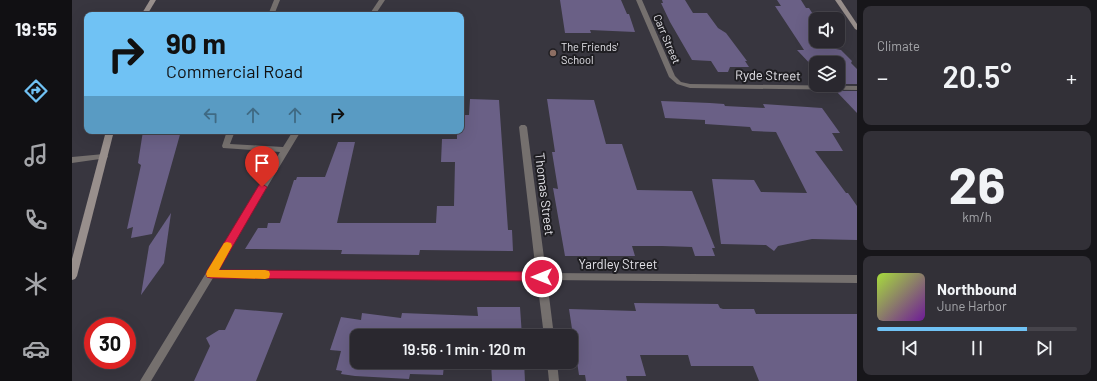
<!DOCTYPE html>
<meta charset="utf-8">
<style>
body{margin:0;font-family:Barlow,sans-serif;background:#323037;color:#f1f3f6;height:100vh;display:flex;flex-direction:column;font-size:15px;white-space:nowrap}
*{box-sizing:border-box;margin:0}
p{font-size:13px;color:#a5a6aa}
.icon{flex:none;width:22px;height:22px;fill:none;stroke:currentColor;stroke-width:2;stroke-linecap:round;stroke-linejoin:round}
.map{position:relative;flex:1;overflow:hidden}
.drawer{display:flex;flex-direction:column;gap:6px;padding:6px;background:#17161a;width:240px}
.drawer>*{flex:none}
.guide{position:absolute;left:12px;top:12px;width:380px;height:122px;border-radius:8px;box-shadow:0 4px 16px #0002,0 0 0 1px #46444b;background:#70c2f4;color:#111;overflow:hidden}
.buttons{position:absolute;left:737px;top:12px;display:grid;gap:8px}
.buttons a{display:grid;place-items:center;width:36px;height:36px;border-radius:8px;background:#2a282f;box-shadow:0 4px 16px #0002,0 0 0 1px #46444b;font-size:20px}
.speed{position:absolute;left:12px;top:317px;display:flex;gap:8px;font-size:20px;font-weight:700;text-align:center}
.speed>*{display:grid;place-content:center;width:52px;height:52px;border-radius:50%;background:#2a282f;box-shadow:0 4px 16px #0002,0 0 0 1px #46444b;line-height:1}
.speed .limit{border:6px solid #d22;background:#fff;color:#111}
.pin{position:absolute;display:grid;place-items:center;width:34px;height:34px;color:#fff;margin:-41px -17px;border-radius:50% 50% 50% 0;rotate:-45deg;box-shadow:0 0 4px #0007}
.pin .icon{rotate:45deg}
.me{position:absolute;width:44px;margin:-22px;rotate:270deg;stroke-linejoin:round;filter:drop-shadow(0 0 3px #0008)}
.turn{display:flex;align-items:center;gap:14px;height:84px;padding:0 16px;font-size:18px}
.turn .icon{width:52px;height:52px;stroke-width:2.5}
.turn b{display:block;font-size:28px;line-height:34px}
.lanes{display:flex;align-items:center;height:38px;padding:0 16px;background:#0003;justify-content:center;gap:20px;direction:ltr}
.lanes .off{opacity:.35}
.big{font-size:30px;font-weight:600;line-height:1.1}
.drawer .tile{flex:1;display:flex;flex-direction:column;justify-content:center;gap:6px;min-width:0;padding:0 14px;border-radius:8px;background:#323037}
.drawer .dial{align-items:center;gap:0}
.dial b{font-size:52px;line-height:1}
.song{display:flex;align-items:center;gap:12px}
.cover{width:48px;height:48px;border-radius:6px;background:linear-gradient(135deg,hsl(80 70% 55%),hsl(280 70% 35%))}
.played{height:4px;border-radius:2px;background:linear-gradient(90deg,#70c2f4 75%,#46444b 75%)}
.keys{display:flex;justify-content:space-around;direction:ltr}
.heat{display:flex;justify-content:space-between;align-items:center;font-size:22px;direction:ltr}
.trip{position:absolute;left:278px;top:329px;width:228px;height:40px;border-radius:8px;background:#2a282f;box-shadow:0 4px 16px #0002,0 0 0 1px #46444b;font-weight:600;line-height:40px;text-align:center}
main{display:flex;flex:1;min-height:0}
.tabs{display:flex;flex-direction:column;width:72px;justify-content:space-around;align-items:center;background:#111013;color:#a5a6aa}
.tabs .icon{width:28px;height:28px}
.tabs .on{color:#70c2f4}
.tabs b{font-size:18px;color:#f1f3f6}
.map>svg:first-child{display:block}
</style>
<main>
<nav class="tabs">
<b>19:55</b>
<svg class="icon on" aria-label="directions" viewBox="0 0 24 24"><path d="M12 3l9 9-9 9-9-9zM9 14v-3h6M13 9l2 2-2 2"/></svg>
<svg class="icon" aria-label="music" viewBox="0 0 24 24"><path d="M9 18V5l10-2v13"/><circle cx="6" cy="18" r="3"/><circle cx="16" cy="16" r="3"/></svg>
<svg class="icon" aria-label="phone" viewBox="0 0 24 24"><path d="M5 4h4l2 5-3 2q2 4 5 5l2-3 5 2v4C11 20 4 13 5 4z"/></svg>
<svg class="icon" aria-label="climate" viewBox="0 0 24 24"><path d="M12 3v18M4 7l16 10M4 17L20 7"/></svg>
<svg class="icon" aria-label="car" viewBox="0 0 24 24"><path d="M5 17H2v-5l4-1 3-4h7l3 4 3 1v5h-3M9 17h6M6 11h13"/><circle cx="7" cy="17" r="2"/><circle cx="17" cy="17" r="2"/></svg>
</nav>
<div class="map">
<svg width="785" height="381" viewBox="0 0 785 381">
<rect width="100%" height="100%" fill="#38363f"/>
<!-- building -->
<g fill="#6a6086">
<polygon points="488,0 549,0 555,14 557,14 563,32 518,30 519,33 493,33"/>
<polygon points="590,0 613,0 621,13 635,13 646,28 654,33 675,61 673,61 677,67 658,67 656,72 646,72 639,61 620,60 598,22 589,3 591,3"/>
<polygon points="705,0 729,0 734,8 737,8 744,19 744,41 759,41 764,49 769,50 780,61 779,63 785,69 785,84 766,84 766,63 744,63 744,70 725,50 732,50 703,6 709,6"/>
<polygon points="764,91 785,91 785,113"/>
<polygon points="398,99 427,100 436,230 440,230 441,251 348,250 347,255 269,254 270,250 173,249 186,228 195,228 196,223 208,223 222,180 224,180 225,177 253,177 266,142 283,142 265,223 364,223 365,206 382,206 383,162 369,162 370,139 385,139 385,131 389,131 389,115 397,115"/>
<polygon points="475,99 522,100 534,144 550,144 565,190 620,191 643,248 640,248 643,256 623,256 620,247 590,246 560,246 563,256 493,256 481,188 486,189 480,152 483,152"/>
<polygon points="589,101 638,103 652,104 653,106 693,108 691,104 750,108 768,133 760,133 771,151 743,151 774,193 776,193 785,206 785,240 740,239 706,246 702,251 694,245 649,244 640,179 682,180 689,192 735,193 704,132 680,131 678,127 633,124 633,120 593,118"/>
<polygon points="71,131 109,131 80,234 59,238 61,227 55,229 69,165 66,163"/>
<polygon points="99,213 92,263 69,295 77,246"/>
<polygon points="562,303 646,304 648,308 651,309 682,309 684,314 785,314 785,381 687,381 681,366 619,366 616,355 568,355 574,376 554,376 555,381 514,381 513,375 507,375 497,309 564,311"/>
<polygon points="405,307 448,307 450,336 285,336 285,362 374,362 374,365 372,365 371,375 338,374 337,379 283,376 269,374 270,371 264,370 269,351 258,350 269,317 289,320 290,313 329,318 330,313 406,316"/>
<polygon points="163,309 211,313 184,381 122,381 138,346 134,338 147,330 153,330"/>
<polygon points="419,362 452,362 453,381 420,381"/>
</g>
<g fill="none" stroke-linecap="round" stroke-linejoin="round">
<!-- street -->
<g fill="#75706e" fill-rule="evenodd">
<polygon points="202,0 208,0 202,15 196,15"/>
<polygon points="307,0 313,0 303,15 297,15"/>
<polygon points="564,0 570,0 603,76 609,82 618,84 785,86 785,90 618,88 605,84 597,77"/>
<polygon points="449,125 453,125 455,127 474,273 785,275 785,283 475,280 482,336 472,336 465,280 141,278 79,381 68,381 208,152 151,148 150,146 155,131 163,131 158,144 211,147 221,131 229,131 145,270 464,273 447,127"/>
<polygon points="32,154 36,156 35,158 0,163 0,157"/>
<polygon points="475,362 485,362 487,381 477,381"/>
</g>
<!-- secondary -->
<g fill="#988f8c" fill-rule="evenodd">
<polygon points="78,0 84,0 75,15 69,15"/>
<polygon points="763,0 769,0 785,24 785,30 783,29"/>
<polygon points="34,131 42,131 5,276 3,279 0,280 0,259"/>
</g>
</g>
<!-- route -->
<polygon fill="#e11d48" stroke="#92132f" points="190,184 195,187 147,270 470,272 473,274 475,277 473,280 470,281 139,278 135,277 134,274 135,271 187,185"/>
<!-- slow -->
<polygon fill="#f59e0b" points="155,242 159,243 160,246 147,270 193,270 197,271 198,274 197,278 193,279 135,277 134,274 135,271 152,243"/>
<!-- markers -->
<circle fill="#8d6e63" stroke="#1f1e22" stroke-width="1.5" cx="481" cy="53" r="4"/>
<g text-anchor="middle" stroke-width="4" stroke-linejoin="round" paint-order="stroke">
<!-- far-street labels -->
<g font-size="11" fill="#e4e3e9" stroke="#1f1e22">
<text transform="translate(595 39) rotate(67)" y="4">Carr Street</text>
</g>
<!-- far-poi labels -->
<g font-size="11" fill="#e4e3e9" stroke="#1f1e22" text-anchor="start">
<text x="489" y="51">The Friends'<tspan x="489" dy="13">School</tspan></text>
</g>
<!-- street labels -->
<g font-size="13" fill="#e4e3e9" stroke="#1f1e22">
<text transform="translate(696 75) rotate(1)" y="5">Ryde Street</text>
<text transform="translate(473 194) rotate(83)" y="5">Thomas Street</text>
<text x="546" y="269">Yardley Street</text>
</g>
</g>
</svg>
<div class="buttons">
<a><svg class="icon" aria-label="sound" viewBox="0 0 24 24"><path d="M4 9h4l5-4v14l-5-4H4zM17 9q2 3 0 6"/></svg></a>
<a><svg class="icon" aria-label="layers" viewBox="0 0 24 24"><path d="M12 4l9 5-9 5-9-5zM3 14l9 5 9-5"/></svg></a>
</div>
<div class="speed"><div class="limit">30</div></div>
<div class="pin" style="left:190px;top:187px;background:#d93025"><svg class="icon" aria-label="arrive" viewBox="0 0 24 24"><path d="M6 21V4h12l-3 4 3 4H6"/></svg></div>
<svg class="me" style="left:470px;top:277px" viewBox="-20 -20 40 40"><circle r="17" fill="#e11d48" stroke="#fff" stroke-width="3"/><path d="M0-11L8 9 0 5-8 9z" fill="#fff"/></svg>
<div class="trip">19:56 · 1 min · 120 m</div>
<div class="guide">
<div class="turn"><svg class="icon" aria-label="right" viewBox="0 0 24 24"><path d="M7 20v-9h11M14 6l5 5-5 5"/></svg><div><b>90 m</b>Commercial Road</div></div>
<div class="lanes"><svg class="icon off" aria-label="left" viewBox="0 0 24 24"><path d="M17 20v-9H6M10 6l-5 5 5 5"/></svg><svg class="icon off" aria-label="ahead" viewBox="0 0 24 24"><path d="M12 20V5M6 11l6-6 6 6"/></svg><svg class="icon off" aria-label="ahead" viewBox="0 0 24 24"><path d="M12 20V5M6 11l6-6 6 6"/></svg><svg class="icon" aria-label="right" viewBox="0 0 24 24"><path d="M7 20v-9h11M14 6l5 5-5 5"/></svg></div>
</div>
</div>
<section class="drawer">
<div class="tile"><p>Climate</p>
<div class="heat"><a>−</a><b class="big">20.5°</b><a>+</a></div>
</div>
<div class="tile dial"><b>26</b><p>km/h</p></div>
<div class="tile">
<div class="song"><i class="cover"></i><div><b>Northbound</b><p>June Harbor</p></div></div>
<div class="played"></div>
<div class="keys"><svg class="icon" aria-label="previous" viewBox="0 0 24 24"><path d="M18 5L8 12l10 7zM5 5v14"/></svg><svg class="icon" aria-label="pause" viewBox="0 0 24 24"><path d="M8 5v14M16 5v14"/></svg><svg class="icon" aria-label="next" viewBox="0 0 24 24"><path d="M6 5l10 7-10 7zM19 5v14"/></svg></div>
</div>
</section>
</main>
